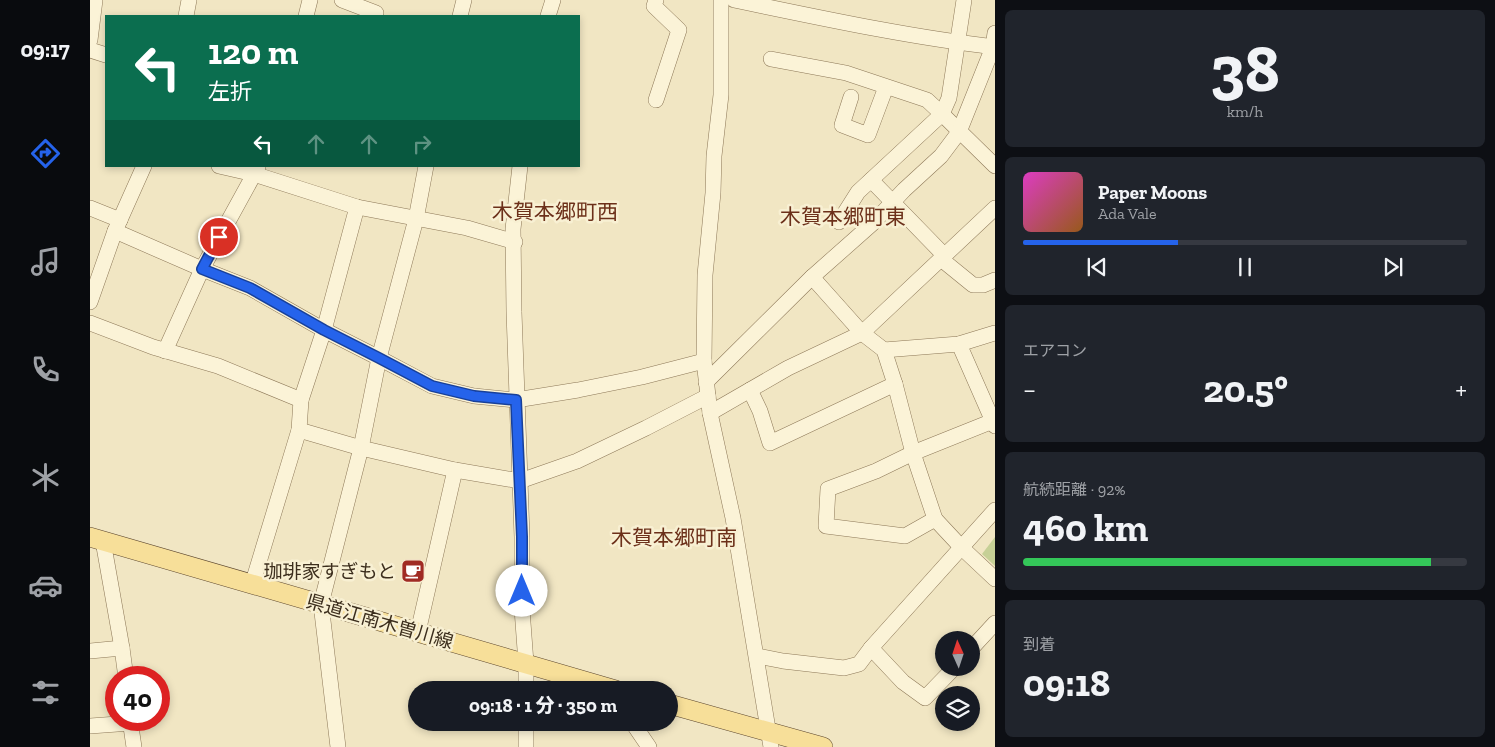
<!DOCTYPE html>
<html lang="ja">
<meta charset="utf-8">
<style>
body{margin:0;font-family:"Zilla Slab","Noto Sans JP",serif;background:#20242c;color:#f1f3f6;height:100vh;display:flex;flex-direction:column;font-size:19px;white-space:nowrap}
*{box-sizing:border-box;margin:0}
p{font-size:16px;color:#9ea1a6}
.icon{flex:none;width:28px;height:28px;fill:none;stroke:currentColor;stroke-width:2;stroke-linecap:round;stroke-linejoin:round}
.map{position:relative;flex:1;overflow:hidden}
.panel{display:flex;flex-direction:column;gap:10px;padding:10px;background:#0d0f14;width:500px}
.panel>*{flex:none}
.hud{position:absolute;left:15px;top:15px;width:475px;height:152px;border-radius:0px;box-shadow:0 2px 8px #0003;background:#0b6e4f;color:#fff;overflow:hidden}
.needle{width:32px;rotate:357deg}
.tools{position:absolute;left:845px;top:631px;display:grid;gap:10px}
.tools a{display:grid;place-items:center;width:45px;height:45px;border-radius:50%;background:#171b24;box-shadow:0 2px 8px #0003;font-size:25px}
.speed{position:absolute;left:15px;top:666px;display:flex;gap:10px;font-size:25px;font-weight:700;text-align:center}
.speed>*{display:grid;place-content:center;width:65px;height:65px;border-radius:50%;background:#171b24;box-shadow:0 2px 8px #0003;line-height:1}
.speed .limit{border:8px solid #d22;background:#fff;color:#111}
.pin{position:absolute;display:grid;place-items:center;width:42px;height:42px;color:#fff;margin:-21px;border:2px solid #fff;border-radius:50%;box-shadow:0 1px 5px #0007}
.me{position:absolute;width:55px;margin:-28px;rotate:0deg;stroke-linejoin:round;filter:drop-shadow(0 0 4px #0008)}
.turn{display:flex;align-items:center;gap:18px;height:105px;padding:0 20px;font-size:22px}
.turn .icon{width:65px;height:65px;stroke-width:2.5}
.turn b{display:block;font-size:35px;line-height:42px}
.lanes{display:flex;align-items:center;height:48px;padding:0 20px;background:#0003;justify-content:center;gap:25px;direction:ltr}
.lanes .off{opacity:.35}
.big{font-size:38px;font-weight:800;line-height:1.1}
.panel .card{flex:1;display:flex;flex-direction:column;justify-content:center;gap:8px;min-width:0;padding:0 18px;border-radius:8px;background:#20242c}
.panel .dial{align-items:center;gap:0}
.dial b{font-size:65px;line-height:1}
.song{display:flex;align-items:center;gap:15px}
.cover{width:60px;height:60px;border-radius:8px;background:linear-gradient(135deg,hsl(310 70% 55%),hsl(30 70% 35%))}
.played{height:5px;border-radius:2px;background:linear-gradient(90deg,#2563eb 35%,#363941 35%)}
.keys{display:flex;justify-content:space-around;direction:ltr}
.heat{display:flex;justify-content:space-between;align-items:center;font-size:28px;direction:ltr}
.charge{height:8px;border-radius:4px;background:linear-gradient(90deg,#34c759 92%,#363941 0)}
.trip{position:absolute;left:318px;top:681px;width:270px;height:50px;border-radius:25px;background:#171b24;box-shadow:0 2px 8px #0003;font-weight:800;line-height:50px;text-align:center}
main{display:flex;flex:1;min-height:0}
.menu{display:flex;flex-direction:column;width:90px;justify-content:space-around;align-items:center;background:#090b0e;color:#9ea1a6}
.menu .icon{width:35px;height:35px}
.menu .selected{color:#2563eb}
.menu b{font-size:22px;color:#f1f3f6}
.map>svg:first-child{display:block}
</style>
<main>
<nav class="menu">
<b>09:17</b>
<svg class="icon selected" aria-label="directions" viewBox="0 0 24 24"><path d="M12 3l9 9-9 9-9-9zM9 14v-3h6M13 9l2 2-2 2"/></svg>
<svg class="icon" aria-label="music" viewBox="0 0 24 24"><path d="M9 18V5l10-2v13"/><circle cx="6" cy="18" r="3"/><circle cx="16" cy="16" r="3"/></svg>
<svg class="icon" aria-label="phone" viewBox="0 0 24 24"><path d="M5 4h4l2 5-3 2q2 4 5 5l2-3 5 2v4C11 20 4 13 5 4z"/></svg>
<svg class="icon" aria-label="climate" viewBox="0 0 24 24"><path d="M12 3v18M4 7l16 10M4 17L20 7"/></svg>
<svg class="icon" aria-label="car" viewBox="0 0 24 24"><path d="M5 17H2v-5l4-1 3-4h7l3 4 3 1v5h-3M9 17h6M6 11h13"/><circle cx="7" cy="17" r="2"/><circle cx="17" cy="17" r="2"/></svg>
<svg class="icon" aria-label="filters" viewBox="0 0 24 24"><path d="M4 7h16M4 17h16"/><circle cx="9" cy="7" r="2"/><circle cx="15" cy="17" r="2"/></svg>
</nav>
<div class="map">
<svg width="905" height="747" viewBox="0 0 905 747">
<rect width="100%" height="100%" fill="#f1e6c3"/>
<!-- green -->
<polygon fill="#c6d096" points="905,537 905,566 892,554"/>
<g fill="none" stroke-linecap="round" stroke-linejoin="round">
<!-- minor casing -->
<g stroke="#8d7858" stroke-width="16">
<g id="minor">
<polyline points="252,0 286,13"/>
<polyline points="566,0 564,6 589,30 566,100"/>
<polyline points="631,0 631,95 624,156 623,193 615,275 614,361 620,413 643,518 681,747"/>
<path d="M644,0C731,18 818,37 905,47"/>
<polyline points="874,0 859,98 852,114 905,166"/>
<polyline points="96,16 99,0"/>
<polyline points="216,16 220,0"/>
<polyline points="370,16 374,0"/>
<polyline points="458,16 463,0"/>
<polyline points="0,40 5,0"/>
<polyline points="0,50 16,55"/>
<polyline points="681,59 756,73 837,100 852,114 768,192 749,222"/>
<polyline points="761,97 752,125 778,135 796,87"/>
<polyline points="129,166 164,174 267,207 377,228 425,242"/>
<polyline points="430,166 423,229 424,312 432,537 432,609 436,663 436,690"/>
<polyline points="781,180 855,256"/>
<polyline points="0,208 30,220"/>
<polyline points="25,231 112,269 160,288 234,330 289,358 342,386 384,396 426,400 488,390 552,377 614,361"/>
<polyline points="851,259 883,285 893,285 905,280"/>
<polyline points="722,277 772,333 794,350 805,384 823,453 845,519 872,548 905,579"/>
<polyline points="0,302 25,231 54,166"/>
<polyline points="0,323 63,347 128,366 211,400"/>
<polyline points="869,344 905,426"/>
<polyline points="794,350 869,344 905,333"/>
<polyline points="75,351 112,269 168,167"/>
<polyline points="616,382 722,277 783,223 814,190 851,156 869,132 903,47 905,33"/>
<polyline points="660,390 670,411 680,443 805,384"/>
<polyline points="620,413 698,368 772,333 905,208"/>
<polyline points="209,430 271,448 365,470 430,481 487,461 556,428 618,396"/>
<polyline points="845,519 815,536 736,526 738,489 786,471 823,453 903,421"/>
<polyline points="13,541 32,648 36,678"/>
<polyline points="162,585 209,430 211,400 234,330 267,207"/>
<polyline points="328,632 365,470"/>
<polyline points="881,649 905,623"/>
<polyline points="0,651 32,648"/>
<polyline points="667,656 693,661 754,668 769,664 781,648"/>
<polyline points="864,668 835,698 813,682 781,648 905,510"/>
<polyline points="40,720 44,747"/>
<polyline points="542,722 559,747"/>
<polyline points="0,726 41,723"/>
<polyline points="248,747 231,604 271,448 289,358 326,219 336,166"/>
<polyline points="436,747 436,722"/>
</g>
</g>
<!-- major casing -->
<g stroke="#5b452d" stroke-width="20">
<g id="major">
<polyline points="0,537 526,690"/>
<polyline points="579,704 733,747"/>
</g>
</g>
<!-- minor -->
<use href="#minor" stroke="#fbf3d7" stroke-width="15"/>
<!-- major -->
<use href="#major" stroke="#f7df99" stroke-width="19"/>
</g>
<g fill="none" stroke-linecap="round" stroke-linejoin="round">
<!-- route casing -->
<g stroke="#184099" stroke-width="12">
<polyline id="route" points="129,237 112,269 160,288 234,330 289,358 342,386 384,396 426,400 432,537 432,591"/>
</g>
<!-- route -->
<use href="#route" stroke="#2563eb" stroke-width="9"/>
</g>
<!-- icons -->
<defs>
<g id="cafe-square" transform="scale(1.25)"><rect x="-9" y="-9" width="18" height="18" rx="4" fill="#a02b24" stroke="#f8f0d3"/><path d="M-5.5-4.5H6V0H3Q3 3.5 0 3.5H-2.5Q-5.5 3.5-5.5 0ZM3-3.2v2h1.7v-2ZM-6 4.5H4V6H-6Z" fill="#fff"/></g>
</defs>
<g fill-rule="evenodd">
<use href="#cafe-square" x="323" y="571"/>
</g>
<g text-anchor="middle" stroke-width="5" stroke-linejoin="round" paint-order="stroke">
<!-- poi labels -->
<g font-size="19" fill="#3c2e1d" stroke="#f8f0d3" text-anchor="end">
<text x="306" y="578">珈琲家すぎもと</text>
</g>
<!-- street labels -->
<g font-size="19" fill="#3c2e1d" stroke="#f8f0d3">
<text transform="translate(290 621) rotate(16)" y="7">県道江南木曽川線</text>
</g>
<!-- quarter labels -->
<g font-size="21" fill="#6c301a" stroke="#f8f0d3">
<text x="465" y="219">木賀本郷町西</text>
<text x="753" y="224">木賀本郷町東</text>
<text x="584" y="545">木賀本郷町南</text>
</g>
</g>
</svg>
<div class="tools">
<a><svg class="needle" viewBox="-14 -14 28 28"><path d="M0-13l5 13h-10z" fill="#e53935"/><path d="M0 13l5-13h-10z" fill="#9ea1a6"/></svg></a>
<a><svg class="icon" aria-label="layers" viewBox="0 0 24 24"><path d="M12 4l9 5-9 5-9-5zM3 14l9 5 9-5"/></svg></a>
</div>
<div class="speed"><div class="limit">40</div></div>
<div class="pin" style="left:129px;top:237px;background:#d93025"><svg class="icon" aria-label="arrive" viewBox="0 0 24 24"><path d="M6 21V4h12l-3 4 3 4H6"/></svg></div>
<svg class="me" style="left:432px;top:591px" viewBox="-20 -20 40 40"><circle r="19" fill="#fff"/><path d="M0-13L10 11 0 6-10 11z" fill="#2563eb"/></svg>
<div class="trip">09:18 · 1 分 · 350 m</div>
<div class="hud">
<div class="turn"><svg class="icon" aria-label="left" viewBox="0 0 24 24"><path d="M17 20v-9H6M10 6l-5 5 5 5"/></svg><div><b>120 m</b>左折</div></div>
<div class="lanes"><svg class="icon" aria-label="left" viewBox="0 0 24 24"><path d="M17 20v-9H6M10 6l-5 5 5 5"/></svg><svg class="icon off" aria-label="ahead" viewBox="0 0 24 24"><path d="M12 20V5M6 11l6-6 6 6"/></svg><svg class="icon off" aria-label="ahead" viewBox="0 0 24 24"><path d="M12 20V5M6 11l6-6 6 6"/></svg><svg class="icon off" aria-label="right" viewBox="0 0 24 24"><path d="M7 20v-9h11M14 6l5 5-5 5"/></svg></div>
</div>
</div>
<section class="panel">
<div class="card dial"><b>38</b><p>km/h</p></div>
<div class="card">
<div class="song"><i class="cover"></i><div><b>Paper Moons</b><p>Ada Vale</p></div></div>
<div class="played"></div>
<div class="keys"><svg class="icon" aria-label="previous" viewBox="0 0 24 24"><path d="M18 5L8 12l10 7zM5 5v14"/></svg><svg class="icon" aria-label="pause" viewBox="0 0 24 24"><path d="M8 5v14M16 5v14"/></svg><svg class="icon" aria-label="next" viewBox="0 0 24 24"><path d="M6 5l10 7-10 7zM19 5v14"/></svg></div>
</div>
<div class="card"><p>エアコン</p>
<div class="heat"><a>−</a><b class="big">20.5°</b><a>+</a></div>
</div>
<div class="card"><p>航続距離 · 92%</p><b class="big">460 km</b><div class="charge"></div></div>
<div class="card"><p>到着</p><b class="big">09:18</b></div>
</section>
</main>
